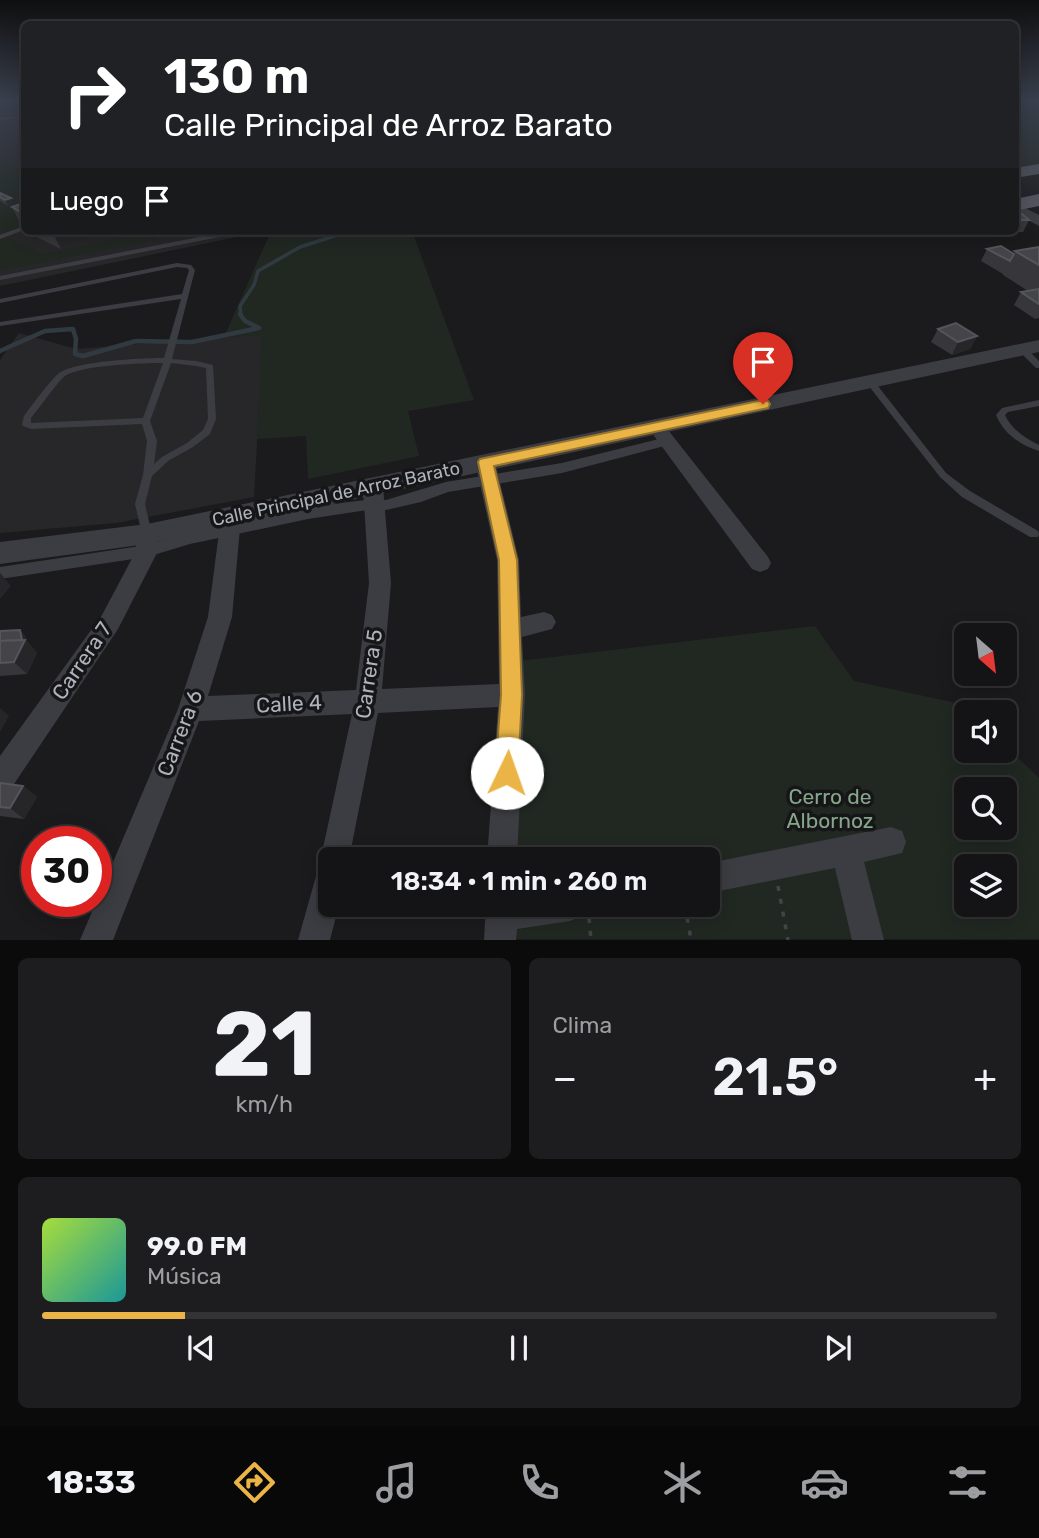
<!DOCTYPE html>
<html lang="es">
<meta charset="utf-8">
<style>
body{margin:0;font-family:Rubik,sans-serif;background:#1d1d1f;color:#f1f3f6;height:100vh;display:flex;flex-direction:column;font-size:26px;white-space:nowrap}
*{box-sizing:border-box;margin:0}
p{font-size:23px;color:#9d9ea1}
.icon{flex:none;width:38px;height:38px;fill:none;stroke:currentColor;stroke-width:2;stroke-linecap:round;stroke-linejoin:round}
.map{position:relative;height:940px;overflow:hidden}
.sheet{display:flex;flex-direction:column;gap:18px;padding:18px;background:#0b0b0c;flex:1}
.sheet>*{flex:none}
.guide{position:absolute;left:21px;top:21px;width:998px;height:214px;border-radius:10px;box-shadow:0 4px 18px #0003,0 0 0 2px #333335;background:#202124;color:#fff;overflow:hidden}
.needle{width:46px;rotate:152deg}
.buttons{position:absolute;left:954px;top:623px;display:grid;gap:14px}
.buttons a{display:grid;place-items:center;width:63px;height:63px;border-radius:10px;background:#141416;box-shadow:0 4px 18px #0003,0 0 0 2px #333335;font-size:35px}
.speed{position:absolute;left:21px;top:826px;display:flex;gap:14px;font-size:35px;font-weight:700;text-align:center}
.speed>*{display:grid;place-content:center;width:91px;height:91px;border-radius:50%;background:#141416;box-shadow:0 4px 18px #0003,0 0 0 2px #333335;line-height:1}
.speed .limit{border:10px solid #d22;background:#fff;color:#111}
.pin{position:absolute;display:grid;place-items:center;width:60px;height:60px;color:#fff;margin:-72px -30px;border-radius:50% 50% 50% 0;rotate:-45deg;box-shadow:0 0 7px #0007}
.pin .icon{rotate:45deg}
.me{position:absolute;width:77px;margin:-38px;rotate:3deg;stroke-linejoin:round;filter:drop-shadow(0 0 5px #0008)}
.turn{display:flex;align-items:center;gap:24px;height:147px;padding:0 28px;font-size:32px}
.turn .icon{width:91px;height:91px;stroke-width:2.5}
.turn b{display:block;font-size:49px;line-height:60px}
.then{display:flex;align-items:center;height:66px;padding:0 28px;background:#0003;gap:14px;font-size:26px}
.big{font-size:52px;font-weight:600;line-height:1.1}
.sheet .widget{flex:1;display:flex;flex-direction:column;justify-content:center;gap:10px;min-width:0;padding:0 24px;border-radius:10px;background:#1d1d1f}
.sheet .dial{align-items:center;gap:0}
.dial b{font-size:91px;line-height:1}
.song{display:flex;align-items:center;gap:21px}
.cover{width:84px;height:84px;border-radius:10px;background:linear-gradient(135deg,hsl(80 70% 55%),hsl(180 70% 35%))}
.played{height:7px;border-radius:4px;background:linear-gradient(90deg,#eab546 15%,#333335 15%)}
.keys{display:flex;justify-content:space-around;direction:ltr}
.heat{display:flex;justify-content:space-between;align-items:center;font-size:38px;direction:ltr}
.sheet .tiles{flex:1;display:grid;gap:18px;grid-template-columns:1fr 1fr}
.widget:last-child{grid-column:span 2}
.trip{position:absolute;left:318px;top:847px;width:402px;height:70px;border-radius:10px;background:#141416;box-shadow:0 4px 18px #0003,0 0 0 2px #333335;font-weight:600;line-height:70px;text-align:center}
.tab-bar{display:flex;height:112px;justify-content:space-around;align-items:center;background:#080809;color:#9d9ea1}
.tab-bar .icon{width:49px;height:49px}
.tab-bar .on{color:#eab546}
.tab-bar b{font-size:32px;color:#f1f3f6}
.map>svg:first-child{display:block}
</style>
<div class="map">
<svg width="1039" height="940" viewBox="0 0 1039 940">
<rect width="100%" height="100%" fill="#1b1b1d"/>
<!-- built -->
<g fill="#27272a">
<polygon points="0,101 24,101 24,231 266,231 0,286"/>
<polygon points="19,333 76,349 263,334 254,497 116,523 0,533 0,360"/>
</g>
<!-- green -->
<g fill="#212822" fill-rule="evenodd">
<polygon points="1015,101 1039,101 1039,164 1015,168"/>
<polygon points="0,159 24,169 24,228 9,233 0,229"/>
<polygon points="271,231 412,231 474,400 408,411 419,456 308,479 306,436 257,439 262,335 224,337"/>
<polygon points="150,232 155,240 0,271 0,239 7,237 45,254"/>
<path d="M815,626L854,681L961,704L969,712H966V751H1004L1005,745L1039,778V939H512L514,905H709V859H516L511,662ZM966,789H1004V828H966ZM966,866H1004V905H966Z"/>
</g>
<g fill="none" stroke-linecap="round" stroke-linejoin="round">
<!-- stream-far1 -->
<polyline stroke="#313a41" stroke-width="3.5" points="241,316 240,306 254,285 258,271 300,247 350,231"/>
<!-- stream -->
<polyline stroke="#313a41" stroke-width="4.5" points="0,351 45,331 73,329 76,339 75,354 83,356 136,341 192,342 259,328 245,321 240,314"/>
<!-- path -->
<g stroke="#424449" stroke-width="3.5" stroke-dasharray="5 8" stroke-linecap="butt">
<polyline points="778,886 788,940"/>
<polyline points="685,905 691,940"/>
<polyline points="589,918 591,940"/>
</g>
<!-- service -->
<g fill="#3c3d42" fill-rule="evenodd">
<polygon points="24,115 24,117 0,120 0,118"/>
<polygon points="24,226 24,230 0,239 0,235"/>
<polygon points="230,231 243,231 240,233 0,280 0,276"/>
<path d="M177,263L191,265L195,270L172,359L196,361L213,365L216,419L210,434L193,447L168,461L152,476L145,504L152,534L151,537H143L142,534L135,504L143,475L147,441L142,424L31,429L23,426L22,424L24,416C33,404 48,383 58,374C73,361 143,358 164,358L181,299L0,326V322L182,294L189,270L187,268L177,267L0,303V299ZM163,363L143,418L31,423V418C38,410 58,381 65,376C81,365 143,363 163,363ZM171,363L196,366L206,368L208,419L203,430L187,443L162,457L154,464L157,441L150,421Z"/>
<polygon points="1020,348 1026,348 1039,361 1039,368 1036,368 1020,352"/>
<polygon points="871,380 874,381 946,473 970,491 1038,531 1039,534 1038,537 1030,537 962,497 940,477 868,385 867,383"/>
<path d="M1039,400V406L1008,412L1005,415C1012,430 1025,438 1039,445V451C1020,445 1004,434 996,415L1002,408Z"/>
</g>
<!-- pedestrian -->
<polygon fill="#3c3d42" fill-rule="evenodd" points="667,437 672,438 674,441 672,444 562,473 448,492 421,502 386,510 374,509 308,519 190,544 147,557 0,579 0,567 147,545 190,532 308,507 374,499 386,500 446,482 562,463"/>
<!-- minor -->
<g fill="#3c3d42" fill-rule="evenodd">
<polygon points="655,419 661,421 768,557 771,563 768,569 760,572 752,569 649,429 646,425"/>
<polygon points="485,455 492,457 495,462 519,560 521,617 544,612 552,615 556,622 552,629 522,637 525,695 517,859 487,859 498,707 378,713 349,859 331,859 331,905 339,905 330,940 298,940 320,862 352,714 199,721 113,940 80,940 178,709 208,617 221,517 224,512 231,509 238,512 241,517 232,617 208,696 356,690 369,583 363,487 366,482 380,482 383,487 391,583 382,689 499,684 497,560 475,462 478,457"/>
<polygon points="147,526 154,528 158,534 158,551 118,629 10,790 0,794 0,756 102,615 136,551 136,534 140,528"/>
<polygon points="891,827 902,831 906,842 902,853 864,862 884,940 852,940 835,868 709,893 709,863"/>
<polygon points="486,905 586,905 581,916 570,921 517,929 516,940 484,940"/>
</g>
<!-- tertiary -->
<g fill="#3c3d42" fill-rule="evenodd">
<polygon points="1015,203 1039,215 1039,226 1015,213"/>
<polygon points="1039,340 1039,352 147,544 0,564 0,542 147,524"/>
</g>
<!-- primary -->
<g fill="#585a61" fill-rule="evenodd">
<polygon points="1039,164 1039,174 1015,178 1015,168"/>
<polygon points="1039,194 1039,206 1015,211 1015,199"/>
</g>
</g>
<!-- wall -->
<g fill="#37373b">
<polygon points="0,193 14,204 8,206 0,201"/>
<polygon points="24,203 24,231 12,207"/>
<polygon points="1015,214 1029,220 1023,232 935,233 933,231 1015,231"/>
<polygon points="25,231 107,231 61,249"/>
<polygon points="1039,247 1039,318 1035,319 1014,305 1021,292 1028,291 1003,275 1003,274 981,261 987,249 1014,254 1015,251"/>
<polygon points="938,329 977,336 970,349 952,355 931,342"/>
<polygon points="20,630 25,636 27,641 37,653 27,674 0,676 0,631"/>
<polygon points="0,783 23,786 37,797 24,819 0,816"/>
</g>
<!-- shaded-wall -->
<g fill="#262629">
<polygon points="11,198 14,204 8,206 5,200"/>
<polygon points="52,231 107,231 61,249"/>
<polygon points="977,336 970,349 952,355 958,342"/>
<polygon points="0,573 11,586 0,599"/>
<polygon points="20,630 25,636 27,641 37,653 27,674 14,662 22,640"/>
<polygon points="0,708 9,716 0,732"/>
<polygon points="23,786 37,797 24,819 10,808"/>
</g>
<!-- building -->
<g fill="#444449" stroke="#54565b" stroke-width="2">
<polygon points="0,193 11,198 5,200 0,197"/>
<polygon points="24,203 24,214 12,207"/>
<polygon points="1015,214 1022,214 1029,220 1015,220"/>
<polygon points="1001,246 1014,254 1010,261 987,249"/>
<polygon points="1039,247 1039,265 1015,251"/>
<polygon points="1039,289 1039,304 1021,292"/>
<polygon points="956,323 977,336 958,342 938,329"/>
<polygon points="20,630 22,640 0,641 0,631"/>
<polygon points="25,640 14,662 0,663 0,641"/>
<polygon points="0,783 23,786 10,808 0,807"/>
</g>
<!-- sky -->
<linearGradient id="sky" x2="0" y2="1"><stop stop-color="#0f0f10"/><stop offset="0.43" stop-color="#393f4c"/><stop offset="1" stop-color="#393f4c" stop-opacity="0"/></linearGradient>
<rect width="1039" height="233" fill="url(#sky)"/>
<!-- route -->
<polygon fill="#eab546" stroke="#98762e" stroke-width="2" points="763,400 768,401 770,404 768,408 494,466 517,560 522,695 518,773 515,781 507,784 499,781 495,773 501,695 499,560 478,462 480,459"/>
<g text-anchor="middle" stroke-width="7" stroke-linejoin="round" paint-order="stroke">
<!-- street labels -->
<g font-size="18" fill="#aeb2bc" stroke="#161618">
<text transform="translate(336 494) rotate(-12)" y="6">Calle Principal de Arroz Barato</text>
</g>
<!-- near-street labels -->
<g font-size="21" fill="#aeb2bc" stroke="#161618">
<text transform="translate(82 661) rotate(-56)" y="7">Carrera 7</text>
<text transform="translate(369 674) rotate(-82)" y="7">Carrera 5</text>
<text transform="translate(289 704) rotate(-3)" y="7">Calle 4</text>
<text transform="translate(180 733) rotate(-69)" y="7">Carrera 6</text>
</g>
<!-- near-park labels -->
<g font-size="21" fill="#86a689" stroke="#161618">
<text x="830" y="804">Cerro de<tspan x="830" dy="24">Albornoz</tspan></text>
</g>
</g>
</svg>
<div class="buttons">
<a><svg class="needle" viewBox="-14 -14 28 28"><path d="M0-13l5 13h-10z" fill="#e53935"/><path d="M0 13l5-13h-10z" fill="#9d9ea1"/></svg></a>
<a><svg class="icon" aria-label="sound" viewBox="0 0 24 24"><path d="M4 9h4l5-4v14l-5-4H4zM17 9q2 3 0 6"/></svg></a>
<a><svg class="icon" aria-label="search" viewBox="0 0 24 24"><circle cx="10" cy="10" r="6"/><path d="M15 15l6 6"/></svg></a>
<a><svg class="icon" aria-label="layers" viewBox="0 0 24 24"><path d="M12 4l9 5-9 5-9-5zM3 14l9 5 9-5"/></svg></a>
</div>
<div class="speed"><div class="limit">30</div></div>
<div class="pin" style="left:763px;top:404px;background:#d93025"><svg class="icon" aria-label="arrive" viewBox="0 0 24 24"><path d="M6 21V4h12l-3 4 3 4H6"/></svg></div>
<svg class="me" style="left:507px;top:773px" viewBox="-20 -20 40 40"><circle r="19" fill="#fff"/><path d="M0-13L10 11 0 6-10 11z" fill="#eab546"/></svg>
<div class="trip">18:34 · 1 min · 260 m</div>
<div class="guide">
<div class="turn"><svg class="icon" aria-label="right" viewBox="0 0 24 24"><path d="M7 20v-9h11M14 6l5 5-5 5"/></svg><div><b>130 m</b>Calle Principal de Arroz Barato</div></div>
<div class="then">Luego<svg class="icon" aria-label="arrive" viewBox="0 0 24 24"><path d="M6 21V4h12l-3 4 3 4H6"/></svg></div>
</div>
</div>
<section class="sheet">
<div class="tiles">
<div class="widget dial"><b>21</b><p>km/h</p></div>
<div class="widget"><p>Clima</p>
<div class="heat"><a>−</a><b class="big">21.5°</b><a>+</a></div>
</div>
<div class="widget">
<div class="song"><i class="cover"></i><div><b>99.0 FM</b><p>Música</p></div></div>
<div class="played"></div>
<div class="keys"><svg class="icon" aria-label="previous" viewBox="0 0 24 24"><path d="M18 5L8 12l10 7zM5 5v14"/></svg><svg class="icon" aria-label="pause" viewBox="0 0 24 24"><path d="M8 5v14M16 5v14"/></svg><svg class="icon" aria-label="next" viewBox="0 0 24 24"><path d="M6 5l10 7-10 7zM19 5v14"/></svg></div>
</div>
</div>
</section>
<nav class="tab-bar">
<b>18:33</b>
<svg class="icon on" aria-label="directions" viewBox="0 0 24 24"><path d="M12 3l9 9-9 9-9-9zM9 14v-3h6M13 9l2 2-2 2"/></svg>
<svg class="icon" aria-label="music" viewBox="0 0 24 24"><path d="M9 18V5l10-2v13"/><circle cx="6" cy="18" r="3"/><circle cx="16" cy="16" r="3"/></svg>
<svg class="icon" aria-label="phone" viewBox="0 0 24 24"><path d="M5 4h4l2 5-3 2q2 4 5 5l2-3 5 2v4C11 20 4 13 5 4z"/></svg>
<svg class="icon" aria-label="climate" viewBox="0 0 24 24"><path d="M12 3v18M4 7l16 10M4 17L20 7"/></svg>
<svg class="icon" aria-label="car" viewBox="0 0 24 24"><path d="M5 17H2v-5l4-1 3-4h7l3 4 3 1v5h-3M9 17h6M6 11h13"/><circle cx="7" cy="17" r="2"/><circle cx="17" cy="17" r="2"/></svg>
<svg class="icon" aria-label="filters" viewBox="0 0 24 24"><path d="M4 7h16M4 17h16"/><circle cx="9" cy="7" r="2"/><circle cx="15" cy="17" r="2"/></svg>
</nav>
